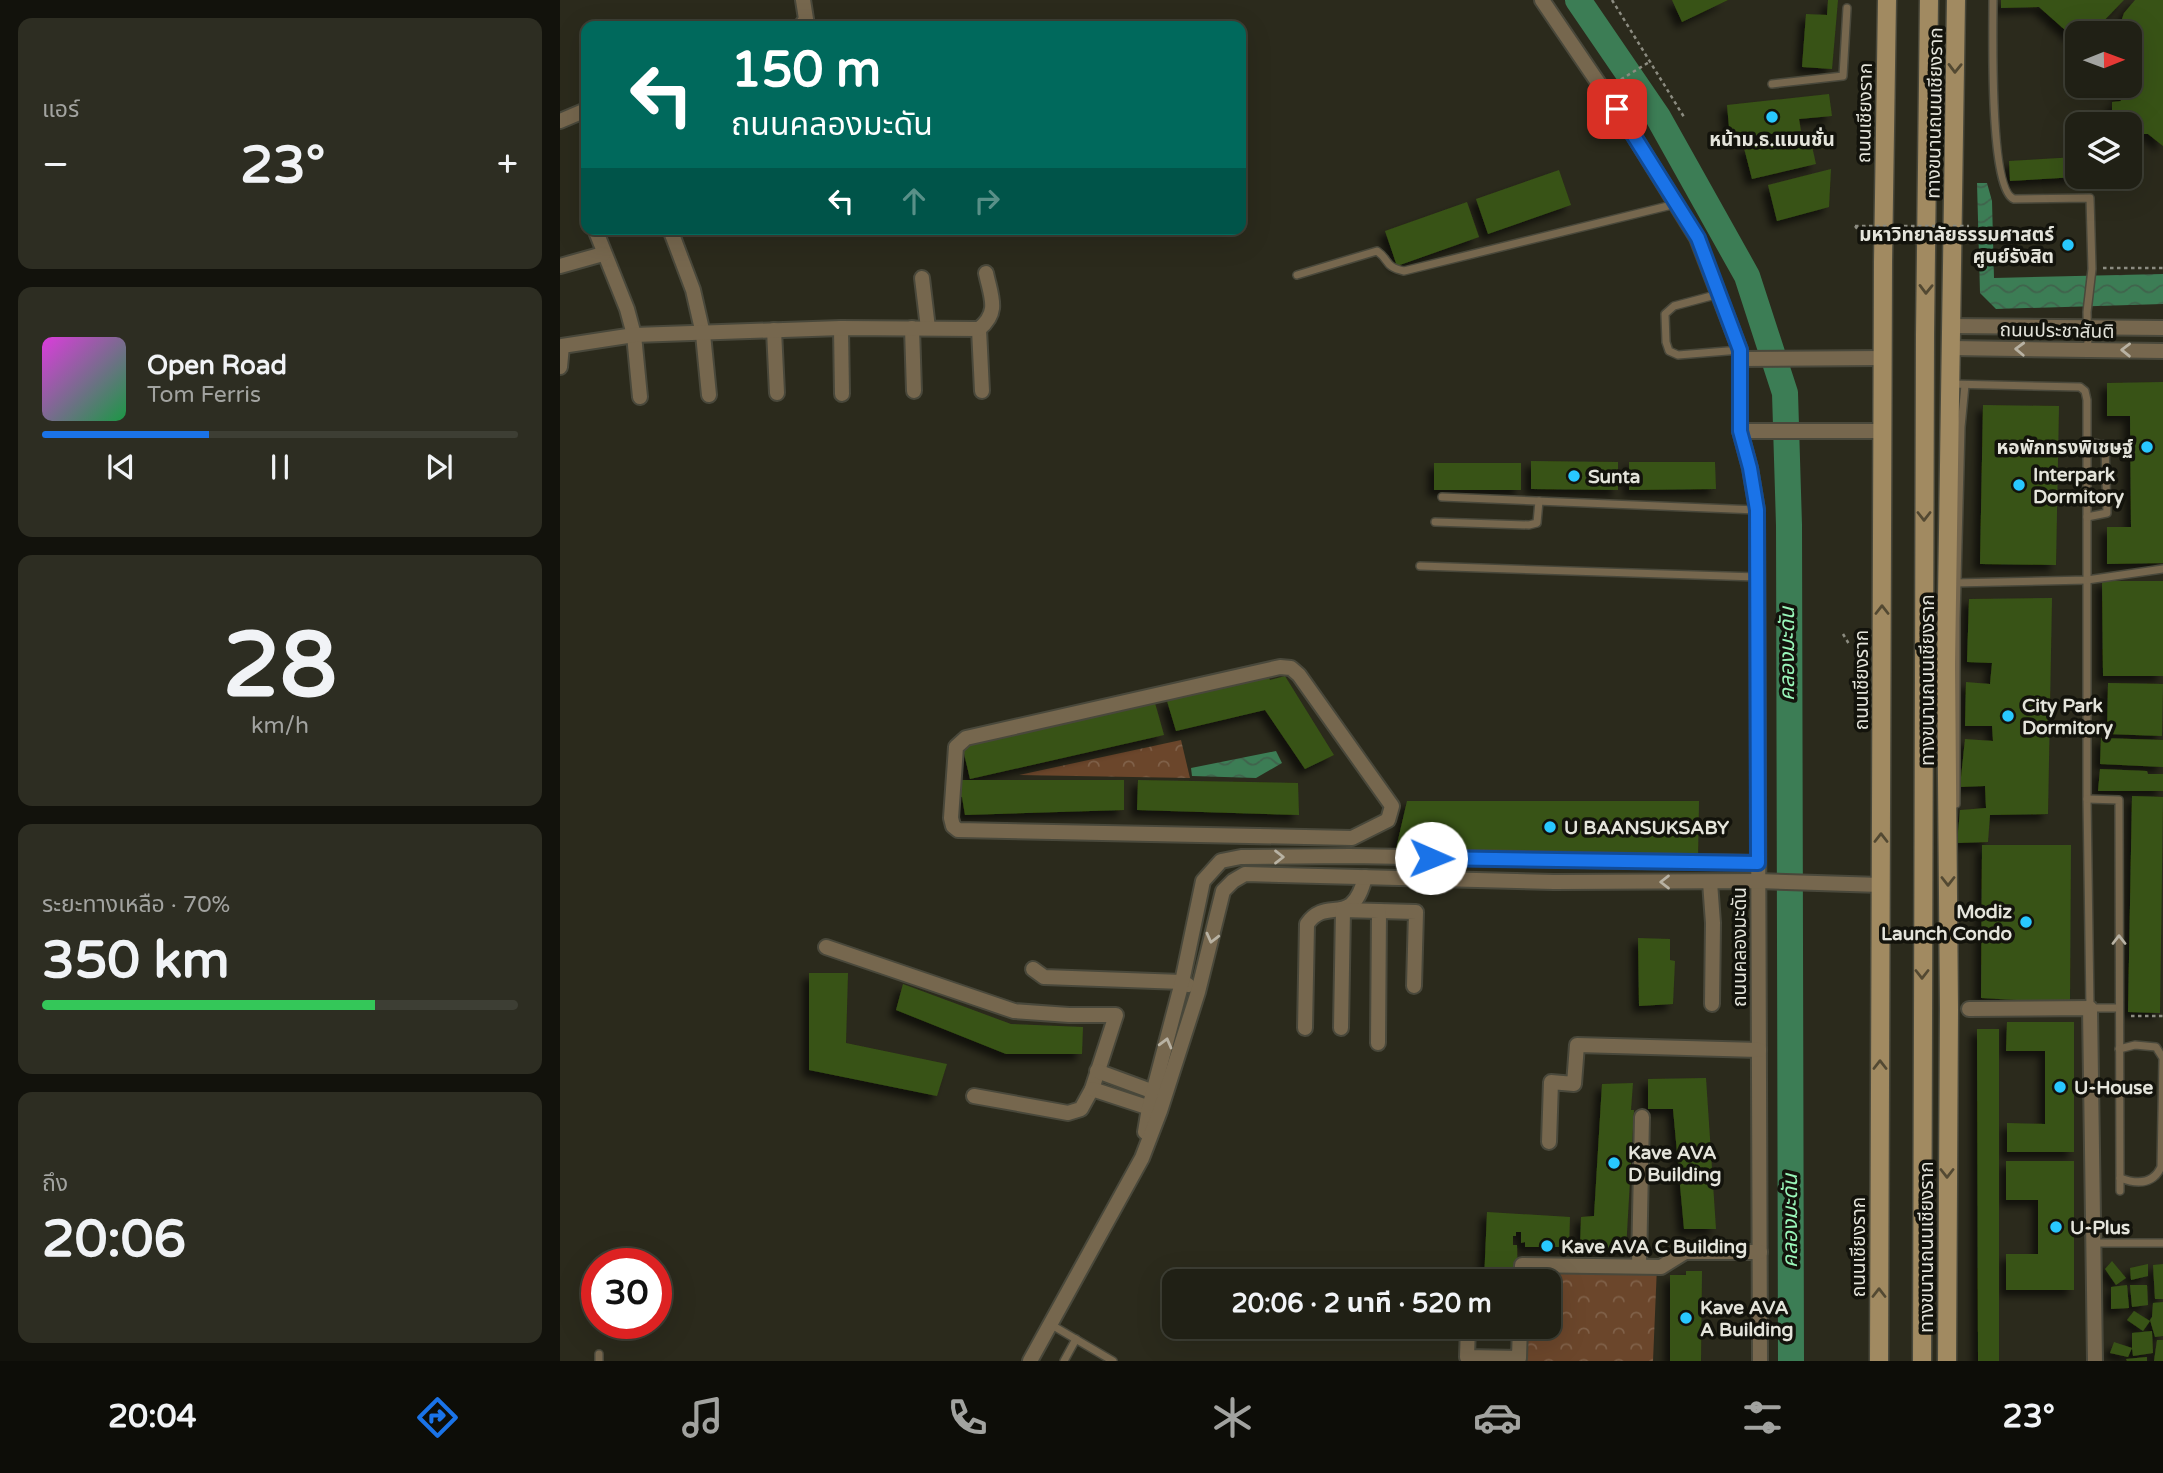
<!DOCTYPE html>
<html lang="th">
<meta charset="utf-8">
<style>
body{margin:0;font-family:"Varela Round","Noto Sans Thai",sans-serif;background:#2d2d22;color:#f1f3f6;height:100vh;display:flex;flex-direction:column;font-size:26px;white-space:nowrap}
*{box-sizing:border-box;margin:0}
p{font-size:23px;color:#a2a3a0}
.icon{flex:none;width:38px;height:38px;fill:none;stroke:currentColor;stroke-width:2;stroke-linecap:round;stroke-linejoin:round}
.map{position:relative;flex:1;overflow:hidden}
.side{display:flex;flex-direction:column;gap:18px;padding:18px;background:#12120c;width:560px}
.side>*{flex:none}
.top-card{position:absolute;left:21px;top:21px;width:665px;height:214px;border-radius:14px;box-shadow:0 7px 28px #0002,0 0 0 2px #3d3e34;background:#00695c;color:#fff;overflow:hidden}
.needle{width:46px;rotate:89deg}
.controls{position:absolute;left:1505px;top:21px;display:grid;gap:14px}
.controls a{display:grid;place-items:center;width:77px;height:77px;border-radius:14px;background:#202015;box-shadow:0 7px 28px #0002,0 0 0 2px #3d3e34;font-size:35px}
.speed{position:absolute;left:21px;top:1248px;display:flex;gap:14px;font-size:35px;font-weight:700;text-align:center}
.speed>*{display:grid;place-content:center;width:91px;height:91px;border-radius:50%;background:#202015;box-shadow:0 7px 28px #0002,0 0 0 2px #3d3e34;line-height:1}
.speed .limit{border:10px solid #d22;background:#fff;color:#111}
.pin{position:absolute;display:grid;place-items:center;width:60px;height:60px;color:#fff;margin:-30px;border-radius:14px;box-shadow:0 4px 10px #0006}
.me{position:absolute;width:77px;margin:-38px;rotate:91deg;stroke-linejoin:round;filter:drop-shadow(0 0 5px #0008)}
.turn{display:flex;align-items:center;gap:24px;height:147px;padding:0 35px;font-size:32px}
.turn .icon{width:91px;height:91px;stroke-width:2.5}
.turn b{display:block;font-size:49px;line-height:60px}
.lanes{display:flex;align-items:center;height:66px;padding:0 35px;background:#0003;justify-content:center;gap:35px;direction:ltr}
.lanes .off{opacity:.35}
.big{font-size:52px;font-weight:700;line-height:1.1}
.side .widget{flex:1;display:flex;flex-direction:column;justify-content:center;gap:10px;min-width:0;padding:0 24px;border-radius:14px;background:#2d2d22}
.side .dial{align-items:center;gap:0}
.dial b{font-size:91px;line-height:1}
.song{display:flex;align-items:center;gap:21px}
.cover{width:84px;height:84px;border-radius:10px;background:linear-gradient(135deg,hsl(300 70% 55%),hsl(140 70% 35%))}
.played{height:7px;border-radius:4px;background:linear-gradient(90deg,#1a73e8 35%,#3d3e34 35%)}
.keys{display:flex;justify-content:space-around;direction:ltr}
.heat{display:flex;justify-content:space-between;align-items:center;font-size:38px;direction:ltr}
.charge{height:10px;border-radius:5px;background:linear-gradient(90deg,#34c759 70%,#3d3e34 0)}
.trip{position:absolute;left:602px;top:1269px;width:399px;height:70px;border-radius:14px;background:#202015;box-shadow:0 7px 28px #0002,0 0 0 2px #3d3e34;font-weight:700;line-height:70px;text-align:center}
.tabs{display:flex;height:112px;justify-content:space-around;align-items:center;background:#0d0d08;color:#a2a3a0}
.tabs .icon{width:49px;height:49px}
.tabs .on{color:#1a73e8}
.tabs b{font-size:32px;color:#f1f3f6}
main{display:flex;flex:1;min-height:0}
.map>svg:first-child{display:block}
</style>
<main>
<section class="side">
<div class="widget"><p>แอร์</p>
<div class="heat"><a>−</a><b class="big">23°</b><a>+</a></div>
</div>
<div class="widget">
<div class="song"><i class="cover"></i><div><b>Open Road</b><p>Tom Ferris</p></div></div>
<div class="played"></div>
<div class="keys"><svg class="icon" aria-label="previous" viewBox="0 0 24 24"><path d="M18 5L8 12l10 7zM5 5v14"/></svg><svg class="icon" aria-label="pause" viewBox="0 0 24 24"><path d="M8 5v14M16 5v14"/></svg><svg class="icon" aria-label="next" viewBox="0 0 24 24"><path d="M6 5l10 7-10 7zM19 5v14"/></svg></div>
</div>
<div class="widget dial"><b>28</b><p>km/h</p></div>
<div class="widget"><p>ระยะทางเหลือ · 70%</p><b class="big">350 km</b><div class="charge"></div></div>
<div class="widget"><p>ถึง</p><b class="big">20:06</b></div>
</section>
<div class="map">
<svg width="1603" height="1361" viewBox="0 0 1603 1361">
<defs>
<pattern id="park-crowns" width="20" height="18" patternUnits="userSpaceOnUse" patternTransform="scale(1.75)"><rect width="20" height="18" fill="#6b462b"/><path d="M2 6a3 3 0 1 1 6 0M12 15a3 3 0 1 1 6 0" fill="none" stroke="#806149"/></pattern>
<pattern id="water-waves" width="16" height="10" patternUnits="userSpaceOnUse" patternTransform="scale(1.75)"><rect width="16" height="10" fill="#3c7d55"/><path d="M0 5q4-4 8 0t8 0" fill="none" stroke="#40634c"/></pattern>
<filter id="shadow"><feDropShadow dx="-6" dy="6" stdDeviation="3.5" flood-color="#0009"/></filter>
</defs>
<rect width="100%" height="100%" fill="#2b2a1c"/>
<!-- park -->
<g fill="url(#park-crowns)">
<polygon points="621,740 630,778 459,775"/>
<polygon points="966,1261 1097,1266 1093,1361 963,1361 964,1327 989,1326 989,1281 965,1281"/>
</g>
<!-- water -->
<g fill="url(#water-waves)">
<polygon points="1417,183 1427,183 1432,201 1434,278 1603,274 1603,304 1436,309 1420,293"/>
<polygon points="716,751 722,763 696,778 632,776 631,768"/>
</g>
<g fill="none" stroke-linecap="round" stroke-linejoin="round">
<!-- river -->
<polyline stroke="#3c7d55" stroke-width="26" points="1018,0 1098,117 1187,276 1225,393 1229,525 1231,1361"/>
</g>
<!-- building -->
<g fill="#385315" filter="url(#shadow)">
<polygon points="1112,0 1168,0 1122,22"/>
<polygon points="1268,0 1278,0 1272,69 1242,67 1246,14 1267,15"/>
<polygon points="1441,0 1564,0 1532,33 1517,33 1517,38 1514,38 1479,7 1441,8"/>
<polygon points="1575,0 1603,0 1603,146 1588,134 1570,134 1570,124 1552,124 1552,102 1561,101 1556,86 1570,86 1570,33 1557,33 1564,13"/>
<polygon points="1269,94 1272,116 1239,119 1241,131 1170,138 1167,105"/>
<polygon points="1249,133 1256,164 1192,179 1184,148"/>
<polygon points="1516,157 1517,177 1450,181 1449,161"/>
<polygon points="1271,169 1269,207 1217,221 1208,185"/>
<polygon points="999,170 1011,205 928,234 916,199"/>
<polygon points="907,202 919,237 837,266 825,231"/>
<polygon points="1603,382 1603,563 1547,564 1547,527 1571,527 1570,416 1547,416 1547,383"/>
<polygon points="1423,405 1499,406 1496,565 1420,564"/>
<polygon points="971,461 1058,462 1058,490 971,489"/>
<polygon points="1069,462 1155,462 1156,489 1069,490"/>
<rect x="874" y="463" width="87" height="27"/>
<polygon points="1542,581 1603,581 1603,676 1543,676"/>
<polygon points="1492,598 1488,814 1430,815 1428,842 1397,843 1400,810 1426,808 1425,786 1400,787 1405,739 1433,741 1432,726 1405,726 1406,682 1430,684 1432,663 1407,662 1409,599"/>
<polygon points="706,672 710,680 725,676 774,755 745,769 705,710 616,731 607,701"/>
<polygon points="1548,683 1603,684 1602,736 1547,734"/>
<polygon points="595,703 604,735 410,779 402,745"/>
<polygon points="1541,738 1603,740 1603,767 1540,764"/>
<polygon points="1540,769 1587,771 1588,774 1603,774 1603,791 1538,791"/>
<polygon points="396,780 564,780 564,810 405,815 402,797 395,796"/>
<polygon points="578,780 738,783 739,815 577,810"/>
<polygon points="1572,796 1603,797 1600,1013 1568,1012"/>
<polygon points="847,801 1139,801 1138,859 835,853"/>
<polygon points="1422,845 1511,845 1510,1003 1421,998"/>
<polygon points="1078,938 1110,939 1110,960 1115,961 1113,1004 1079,1006"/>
<polygon points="249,973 288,973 286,1043 387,1064 377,1096 249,1070"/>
<polygon points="343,984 451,1024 523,1027 522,1054 446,1054 336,1010"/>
<polygon points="1447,1022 1514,1022 1514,1152 1447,1152 1447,1123 1485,1124 1485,1051 1446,1051"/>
<polygon points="1417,1029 1439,1029 1439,1361 1418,1361"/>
<polygon points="1146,1078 1156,1229 1124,1229 1113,1109 1088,1109 1088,1079"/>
<polygon points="1073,1083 1071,1110 1074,1110 1066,1250 1020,1248 1021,1217 1034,1216 1042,1084"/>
<polygon points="1446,1161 1514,1161 1514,1290 1446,1290 1446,1254 1478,1254 1478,1200 1446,1200"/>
<polygon points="927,1212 1010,1217 1009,1247 965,1247 965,1242 961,1243 961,1232 956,1232 956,1236 953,1236 953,1245 957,1245 958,1281 924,1281"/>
<polygon points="1552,1261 1566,1278 1556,1285 1545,1269"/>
<polygon points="1588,1264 1588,1276 1571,1280 1570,1268"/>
<polygon points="1603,1264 1603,1299 1595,1299 1593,1265"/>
<polygon points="1126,1271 1142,1271 1141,1361 1110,1361 1110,1275 1126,1275"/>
<polygon points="1567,1285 1569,1308 1551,1309 1551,1287"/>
<polygon points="1570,1285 1587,1285 1588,1305 1572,1307"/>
<polygon points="1603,1302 1603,1336 1595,1337 1590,1320 1592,1317 1593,1303"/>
<polygon points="1574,1311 1590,1321 1583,1331 1567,1320"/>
<polygon points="1592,1331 1593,1353 1573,1356 1572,1348 1568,1357 1550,1353 1554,1342 1572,1348 1572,1333"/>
<polygon points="1597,1340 1603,1340 1603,1361 1594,1361"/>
<polygon points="1587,1357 1587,1361 1567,1361 1566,1359"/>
</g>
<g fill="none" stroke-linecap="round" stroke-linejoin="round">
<!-- lane casing -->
<g stroke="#49483b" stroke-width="10">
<g id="lane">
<path d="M1433,0C1433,30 1429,190 1454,199L1530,198L1532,269L1527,312L1528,350"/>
<polyline points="1212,84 1283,76 1287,8"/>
<path d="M737,275L817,251C830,260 824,267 844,271L1116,204"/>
<polyline points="1159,294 1114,306 1105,314 1106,342 1109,351 1118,355 1180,350"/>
<polyline points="1391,384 1520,387 1525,391 1527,400 1527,799 1530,1008 1559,1008"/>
<polyline points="1527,442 1545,445 1547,513 1527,517"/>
<polyline points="882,497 1197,510"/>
<polyline points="875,522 969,525 977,523 979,501"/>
<polyline points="860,566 1197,577"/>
<polyline points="1393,583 1527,580 1603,569"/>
<polyline points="1527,799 1559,800 1560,1191"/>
<polyline points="1396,804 1396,619 1401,427 1405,385"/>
<path d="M1559,1049L1575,1045L1596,1047L1603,1058L1601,1167C1593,1185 1576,1184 1560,1178"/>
<polyline points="1534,1243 1603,1243"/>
<polyline points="490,1324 553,1361"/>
<polyline points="39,1354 39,1361"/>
<polyline points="504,1361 516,1339"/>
</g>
</g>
<!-- street casing -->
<g stroke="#49483b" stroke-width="18">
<g id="street">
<polyline points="982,0 1069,128 1137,238 1180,350 1180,431 1190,468 1197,510 1200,1361"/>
<polyline points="241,26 246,19 243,0"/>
<polyline points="0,121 26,110"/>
<polyline points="35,229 67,309 74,335 80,397"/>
<polyline points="110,229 133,290 143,334 149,395"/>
<polyline points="0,266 43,254"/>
<polyline points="362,278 368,328"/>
<polyline points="1391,326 1603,328"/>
<polyline points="281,328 282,394"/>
<polyline points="352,328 354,391"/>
<polyline points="419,329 422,391"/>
<polyline points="214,330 217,393"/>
<polyline points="1391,348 1603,351"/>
<polyline points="1180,359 1323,358"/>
<path d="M0,367L2,346L74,335L281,328L419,329C440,312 431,297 426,273"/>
<polyline points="1180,431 1323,431"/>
<polygon points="720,667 731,668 739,675 832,806 828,820 792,838 398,830 393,826 391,818 396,747 406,738"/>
<polyline points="1150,882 1153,923 1152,1004"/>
<polyline points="819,911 856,912 854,986"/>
<polyline points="266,947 454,1011 509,1015 556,1015 532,1089 521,1109 508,1113 414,1096"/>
<polyline points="473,969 484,977 622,982 628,985"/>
<polyline points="1409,1009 1530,1008 1535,1361"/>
<path d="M745,1028L747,924C767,895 792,930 805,877"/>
<polyline points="781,1028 783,910 819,911 818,1043"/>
<polyline points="537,1071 602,1095"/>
<polyline points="532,1089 596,1110"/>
<polyline points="585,1132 589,1108 622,982 643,881 661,861 681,857 790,856 1198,863"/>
<polyline points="989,1142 991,1082 1014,1084 1017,1045 1199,1050"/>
<polyline points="1079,1266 1082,1117"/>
<polyline points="962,1281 962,1265 1101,1267 1125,1252 1200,1252"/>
<polyline points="908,1326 907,1357 959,1358 960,1326"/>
<polyline points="470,1361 582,1158 600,1111 638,992 663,891 673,881 685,874 994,882 1198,881 1321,885"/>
</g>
</g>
<!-- secondary casing -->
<g stroke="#49483b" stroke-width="21">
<g id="secondary">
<polyline points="1319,1361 1323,262 1327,0"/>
<polyline points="1362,1361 1365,335 1369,0"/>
<polyline points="1387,1361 1389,1009 1386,665 1396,0"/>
</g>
</g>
<!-- path -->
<g stroke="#8c8c81" stroke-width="2.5" stroke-dasharray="3.5 3.5" stroke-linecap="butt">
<polyline points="1052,0 1124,117"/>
<polyline points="1055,83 1091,61"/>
<polyline points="1295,226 1308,243"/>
<polyline points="1543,268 1603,268"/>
<polyline points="1283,634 1289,644"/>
<polyline points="1571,1016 1603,1016"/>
</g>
<!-- lane -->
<use href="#lane" stroke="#76674e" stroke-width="7"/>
<!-- street -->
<use href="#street" stroke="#76674e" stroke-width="14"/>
<!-- secondary -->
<use href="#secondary" stroke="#a18a61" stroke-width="18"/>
<!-- path-bridge -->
<polyline stroke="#8c8c81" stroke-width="2.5" stroke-dasharray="3.5 3.5" stroke-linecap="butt" points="1295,226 1409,226"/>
</g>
<!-- one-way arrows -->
<defs><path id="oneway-chevron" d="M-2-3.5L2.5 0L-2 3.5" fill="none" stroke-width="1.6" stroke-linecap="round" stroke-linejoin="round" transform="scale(1.75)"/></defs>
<g stroke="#534932">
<use href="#oneway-chevron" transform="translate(1395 68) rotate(91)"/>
<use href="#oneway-chevron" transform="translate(1366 289) rotate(91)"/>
<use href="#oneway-chevron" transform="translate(1364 516) rotate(90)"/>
<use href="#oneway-chevron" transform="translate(1322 610) rotate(-90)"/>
<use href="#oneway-chevron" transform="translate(1321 838) rotate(-90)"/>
<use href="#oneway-chevron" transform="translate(1388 881) rotate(90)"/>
<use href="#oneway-chevron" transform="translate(1362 974) rotate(90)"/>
<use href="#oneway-chevron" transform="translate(1320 1065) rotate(-90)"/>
<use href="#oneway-chevron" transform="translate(1387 1173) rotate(90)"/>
<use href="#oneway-chevron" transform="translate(1319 1293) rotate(-90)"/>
</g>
<g stroke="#b8b2a3">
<use href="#oneway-chevron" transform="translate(1460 349) rotate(-178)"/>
<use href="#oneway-chevron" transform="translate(1566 350) rotate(-179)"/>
<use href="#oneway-chevron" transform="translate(719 857)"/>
<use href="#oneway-chevron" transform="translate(1105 882) rotate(-180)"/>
<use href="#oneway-chevron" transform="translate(652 938) rotate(104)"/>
<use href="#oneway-chevron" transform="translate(1559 940) rotate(-90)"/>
<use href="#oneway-chevron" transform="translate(606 1043) rotate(-75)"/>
</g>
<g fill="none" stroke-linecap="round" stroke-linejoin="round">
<!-- route casing -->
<g stroke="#114b97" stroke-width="18">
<polyline id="route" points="871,858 1198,863 1197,510 1190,468 1180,431 1180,350 1138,238 1057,109"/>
</g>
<!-- route -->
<use href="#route" stroke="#1a73e8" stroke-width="12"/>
</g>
<!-- markers -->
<g fill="#28c8ff" stroke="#13130c" stroke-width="2.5">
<circle cx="1212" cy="117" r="7"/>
<circle cx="1508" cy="245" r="7"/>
<circle cx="1587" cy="447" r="7"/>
<circle cx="1014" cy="476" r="7"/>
<circle cx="1459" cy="485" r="7"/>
<circle cx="1448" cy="716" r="7"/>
<circle cx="990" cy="827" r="7"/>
<circle cx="1466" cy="922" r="7"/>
<circle cx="1500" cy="1087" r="7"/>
<circle cx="1054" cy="1163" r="7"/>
<circle cx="1496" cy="1227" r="7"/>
<circle cx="987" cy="1246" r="7"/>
<circle cx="1126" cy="1318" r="7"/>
</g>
<g text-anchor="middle" stroke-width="7" stroke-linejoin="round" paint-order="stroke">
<!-- street labels -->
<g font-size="19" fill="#e4e4db" stroke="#13130c">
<text transform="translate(1304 113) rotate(-89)" y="7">ถนนเชียงราก</text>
<text transform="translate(1374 113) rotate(-89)" y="7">ทางขนานถนนเชียงราก</text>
<text transform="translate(1497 330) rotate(1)" y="7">ถนนประชาสันติ</text>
<text transform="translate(1301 680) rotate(-90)" y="7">ถนนเชียงราก</text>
<text transform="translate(1367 680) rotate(-90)" y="7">ทางขนานถนนเชียงราก</text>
<text transform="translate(1179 947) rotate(-90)" y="7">ถนนคลองมะดัน</text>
<text transform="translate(1298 1247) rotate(-90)" y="7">ถนนเชียงราก</text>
<text transform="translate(1366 1247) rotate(-90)" y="7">ทางขนานถนนเชียงราก</text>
</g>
<!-- poi labels -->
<g font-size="19" font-weight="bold" fill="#e4e4db" stroke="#13130c" text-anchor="start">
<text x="1212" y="146" text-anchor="middle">หน้าม.ธ.แมนชั่น</text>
<text x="1494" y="241" text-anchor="end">มหาวิทยาลัยธรรมศาสตร์<tspan x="1494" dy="22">ศูนย์รังสิต</tspan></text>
<text x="1573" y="454" text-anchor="end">หอพักทรงพิเชษฐ์</text>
<text x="1473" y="481">Interpark<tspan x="1473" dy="22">Dormitory</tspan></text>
<text x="1028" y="483">Sunta</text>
<text x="1462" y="712">City Park<tspan x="1462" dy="22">Dormitory</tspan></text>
<text x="1004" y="834">U BAANSUKSABY</text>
<text x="1452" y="918" text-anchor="end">Modiz<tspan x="1452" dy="22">Launch Condo</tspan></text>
<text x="1514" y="1094">U-House</text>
<text x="1068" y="1159">Kave AVA<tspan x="1068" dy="22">D Building</tspan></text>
<text x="1510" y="1234">U-Plus</text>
<text x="1001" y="1253">Kave AVA C Building</text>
<text x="1140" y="1314">Kave AVA<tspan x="1140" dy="22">A Building</tspan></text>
</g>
<!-- water labels -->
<g font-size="21" font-style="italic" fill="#99f6b9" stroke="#13130c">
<text transform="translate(1227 654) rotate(-90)" y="7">คลองมะดัน</text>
<text transform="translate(1230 1221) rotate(-90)" y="7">คลองมะดัน</text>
</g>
</g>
</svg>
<div class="controls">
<a><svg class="needle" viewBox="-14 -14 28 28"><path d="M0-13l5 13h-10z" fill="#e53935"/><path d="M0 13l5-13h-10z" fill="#a2a3a0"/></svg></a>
<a><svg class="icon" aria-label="layers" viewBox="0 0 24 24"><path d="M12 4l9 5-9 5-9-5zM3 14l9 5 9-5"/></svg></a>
</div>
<div class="speed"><div class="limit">30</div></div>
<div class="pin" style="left:1057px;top:109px;background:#d93025"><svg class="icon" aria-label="arrive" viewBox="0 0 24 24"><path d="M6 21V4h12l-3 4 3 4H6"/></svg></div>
<svg class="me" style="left:871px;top:858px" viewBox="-20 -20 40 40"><circle r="19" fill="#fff"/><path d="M0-13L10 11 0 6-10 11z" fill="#1a73e8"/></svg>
<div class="trip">20:06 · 2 นาที · 520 m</div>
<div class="top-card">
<div class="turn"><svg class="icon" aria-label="left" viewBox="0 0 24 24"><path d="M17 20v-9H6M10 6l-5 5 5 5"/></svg><div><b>150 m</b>ถนนคลองมะดัน</div></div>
<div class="lanes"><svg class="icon" aria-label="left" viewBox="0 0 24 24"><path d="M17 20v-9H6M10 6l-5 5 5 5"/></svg><svg class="icon off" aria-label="ahead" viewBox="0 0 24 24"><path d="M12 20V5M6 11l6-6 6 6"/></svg><svg class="icon off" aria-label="right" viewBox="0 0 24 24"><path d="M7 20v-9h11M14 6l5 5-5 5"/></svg></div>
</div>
</div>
</main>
<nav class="tabs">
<b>20:04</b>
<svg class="icon on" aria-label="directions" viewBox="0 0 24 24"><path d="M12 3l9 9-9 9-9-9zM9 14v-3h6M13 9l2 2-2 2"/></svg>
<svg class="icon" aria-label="music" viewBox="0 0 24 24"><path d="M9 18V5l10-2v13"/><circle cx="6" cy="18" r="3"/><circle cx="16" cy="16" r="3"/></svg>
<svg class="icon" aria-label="phone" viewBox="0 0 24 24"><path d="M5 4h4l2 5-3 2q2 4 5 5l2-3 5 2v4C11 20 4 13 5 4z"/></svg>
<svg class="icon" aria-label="climate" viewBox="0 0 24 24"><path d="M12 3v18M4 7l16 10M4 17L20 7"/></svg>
<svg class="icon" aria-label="car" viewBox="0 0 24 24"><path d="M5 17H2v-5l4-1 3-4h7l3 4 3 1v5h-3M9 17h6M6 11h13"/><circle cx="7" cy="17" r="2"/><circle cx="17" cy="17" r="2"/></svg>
<svg class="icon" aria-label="filters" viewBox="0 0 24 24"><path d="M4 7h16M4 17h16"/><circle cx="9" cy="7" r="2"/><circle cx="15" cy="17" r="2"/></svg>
<b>23°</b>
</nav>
